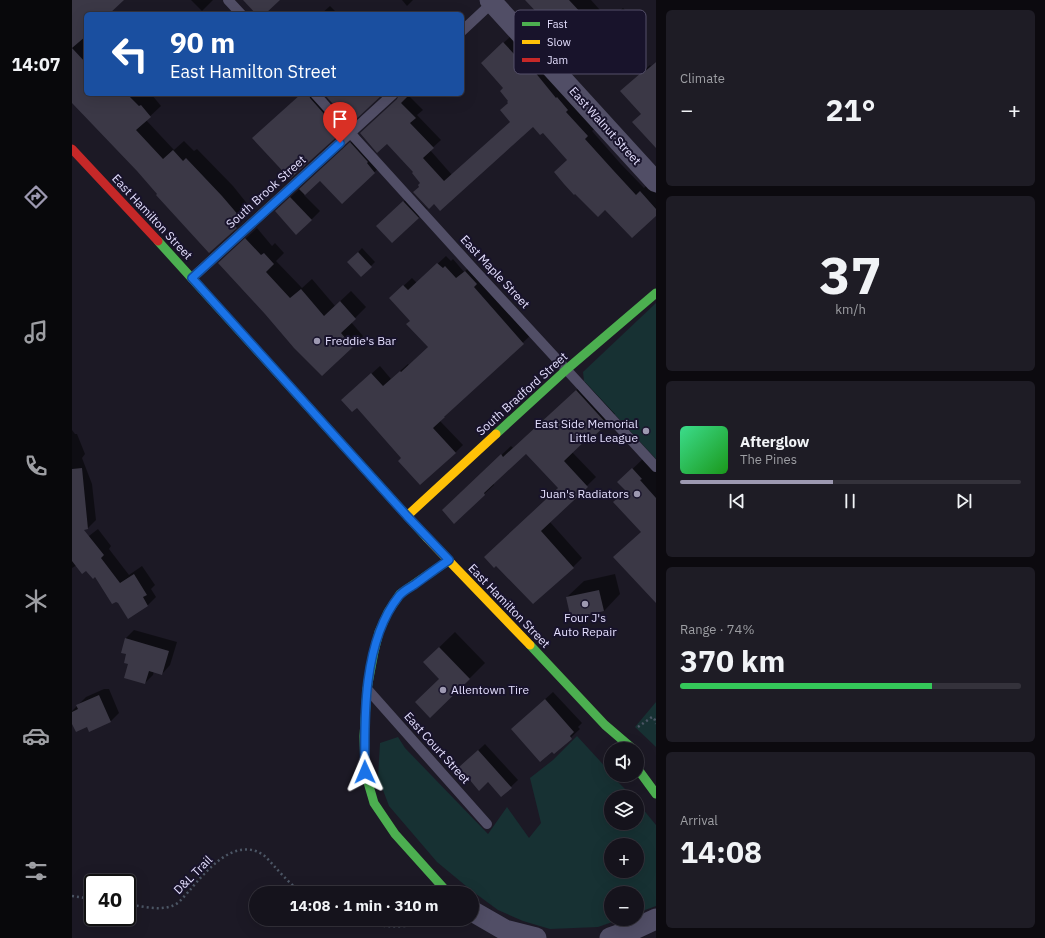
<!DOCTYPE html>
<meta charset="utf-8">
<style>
body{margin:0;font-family:"IBM Plex Sans",sans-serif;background:#1e1c25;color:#f1f3f6;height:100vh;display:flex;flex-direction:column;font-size:15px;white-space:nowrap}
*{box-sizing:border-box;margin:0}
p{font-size:13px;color:#9d9ea3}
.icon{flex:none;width:22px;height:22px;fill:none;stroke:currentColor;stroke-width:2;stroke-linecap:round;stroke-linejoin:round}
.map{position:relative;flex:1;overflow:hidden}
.drawer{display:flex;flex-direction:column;gap:10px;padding:10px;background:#0c0a0f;width:389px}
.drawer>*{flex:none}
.hud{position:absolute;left:12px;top:12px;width:380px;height:84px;border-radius:6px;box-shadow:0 4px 16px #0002,0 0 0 1px #34323b;background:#1a4fa0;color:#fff;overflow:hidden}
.tools{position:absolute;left:532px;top:742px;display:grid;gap:8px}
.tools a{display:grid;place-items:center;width:40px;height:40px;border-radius:50%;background:#15131c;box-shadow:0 4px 16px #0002,0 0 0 1px #34323b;font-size:20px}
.speed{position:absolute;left:12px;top:874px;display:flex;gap:8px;font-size:20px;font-weight:700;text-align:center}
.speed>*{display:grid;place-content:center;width:52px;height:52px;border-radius:50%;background:#15131c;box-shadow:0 4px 16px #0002,0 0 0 1px #34323b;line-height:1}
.speed .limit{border:2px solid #111;border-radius:6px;background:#fff;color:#111}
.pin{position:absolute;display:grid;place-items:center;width:34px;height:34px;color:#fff;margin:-41px -17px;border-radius:50% 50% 50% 0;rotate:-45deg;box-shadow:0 0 4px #0007}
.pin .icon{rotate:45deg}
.me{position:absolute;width:44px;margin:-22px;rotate:359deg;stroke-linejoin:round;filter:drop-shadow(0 0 3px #0008)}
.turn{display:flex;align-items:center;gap:14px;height:84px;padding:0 20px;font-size:18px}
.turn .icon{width:52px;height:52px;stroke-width:2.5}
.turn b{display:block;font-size:28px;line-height:34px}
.big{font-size:30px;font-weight:700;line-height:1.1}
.drawer .card{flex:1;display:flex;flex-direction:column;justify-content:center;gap:6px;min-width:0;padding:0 14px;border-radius:6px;background:#1e1c25}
.drawer .dial{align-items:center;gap:0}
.dial b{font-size:52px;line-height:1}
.song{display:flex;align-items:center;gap:12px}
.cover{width:48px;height:48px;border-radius:6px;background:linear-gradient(135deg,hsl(150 70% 55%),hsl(120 70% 35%))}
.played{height:4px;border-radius:2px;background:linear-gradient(90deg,#9d99b1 45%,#34323b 45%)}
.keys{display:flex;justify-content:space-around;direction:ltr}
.heat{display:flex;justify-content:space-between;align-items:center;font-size:22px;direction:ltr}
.charge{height:6px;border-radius:3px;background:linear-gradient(90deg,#34c759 74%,#34323b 0)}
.trip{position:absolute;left:177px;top:886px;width:230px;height:40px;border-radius:20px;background:#15131c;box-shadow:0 4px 16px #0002,0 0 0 1px #34323b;font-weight:700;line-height:40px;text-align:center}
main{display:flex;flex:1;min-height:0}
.tabs{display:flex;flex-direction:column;width:72px;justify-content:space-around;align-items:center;background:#08080b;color:#9d9ea3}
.tabs .icon{width:28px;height:28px}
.tabs .on{color:#9d99b1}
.tabs b{font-size:18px;color:#f1f3f6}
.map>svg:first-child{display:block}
</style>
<main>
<nav class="tabs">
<b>14:07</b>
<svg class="icon on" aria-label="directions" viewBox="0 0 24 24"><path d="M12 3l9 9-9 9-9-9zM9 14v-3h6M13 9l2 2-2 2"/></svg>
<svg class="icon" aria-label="music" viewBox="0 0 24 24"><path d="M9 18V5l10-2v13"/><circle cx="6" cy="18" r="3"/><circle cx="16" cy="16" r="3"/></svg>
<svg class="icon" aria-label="phone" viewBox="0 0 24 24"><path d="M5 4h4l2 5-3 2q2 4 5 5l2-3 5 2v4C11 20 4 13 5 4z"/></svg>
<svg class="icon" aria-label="climate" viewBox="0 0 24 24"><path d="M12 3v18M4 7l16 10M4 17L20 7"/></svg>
<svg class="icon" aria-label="car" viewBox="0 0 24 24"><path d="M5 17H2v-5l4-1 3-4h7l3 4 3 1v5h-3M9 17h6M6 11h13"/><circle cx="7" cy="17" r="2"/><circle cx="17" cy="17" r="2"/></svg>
<svg class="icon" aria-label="filters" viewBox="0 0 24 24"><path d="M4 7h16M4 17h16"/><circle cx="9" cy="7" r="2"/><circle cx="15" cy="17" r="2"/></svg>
</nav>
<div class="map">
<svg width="584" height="938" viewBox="0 0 584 938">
<rect width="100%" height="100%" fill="#1c1925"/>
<!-- green -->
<g fill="#173133" fill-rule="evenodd">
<polygon points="584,303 584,459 512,381 511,372"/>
<polygon points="584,702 584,747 563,727"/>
<path d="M505,736L539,773V775L561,797H539V823H565V802L584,825V906L565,913V893H539V919H549L526,927L478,929L451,921L426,910L400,891L365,862L317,806L306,777L308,743L326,737L333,748L416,834L435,807L457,838L469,823L458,778L481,760ZM539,845H565V871H539Z"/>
</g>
<!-- shadow -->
<g fill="#0007">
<polygon points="0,0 51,0 36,14 14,14 14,34 11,37 14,41 14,94 76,94 78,96 80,95 89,106 74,120 102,150 112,141 122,151 125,149 161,186 177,206 170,213 174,217 164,228 86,194 0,97"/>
<polygon points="119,0 141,0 130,11"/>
<polygon points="330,0 341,0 335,6"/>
<polygon points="455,0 519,0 536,19 542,14 543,15 551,8 563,20 555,28 563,37 551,48 502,29"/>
<polygon points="258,6 266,14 249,14"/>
<polygon points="439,36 523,128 520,131 548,163 572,188 576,184 584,193 584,214 496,160 471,131 461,126 368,209 348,187 350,183 342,172 315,143 331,94 335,94 351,110 345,115 369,140 358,150 380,175 439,122 429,110 437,102 432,88 418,55"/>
<polygon points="584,62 584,147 557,84 578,65 579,66"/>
<polygon points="229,94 248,94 254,100 255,99 277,124 219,178"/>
<polygon points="287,135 303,153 302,154 311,164 270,203 248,180 232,195 248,211 239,220 212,203"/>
<polygon points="340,194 355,209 346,218 314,218"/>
<polygon points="185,228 200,246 203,243 212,253 204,261 230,288 240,279 263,306 279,291 294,307 279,322 291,336 281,347 158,253"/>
<polygon points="290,248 303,262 289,276 277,262"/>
<polygon points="374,256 379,261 381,259 392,272 401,264 459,335 380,409 368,421 391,445 383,453 331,457 278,393 308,366 319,379 336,364 337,365 357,347 339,321 326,291 340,278 345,283"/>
<polygon points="513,382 543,414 520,437 518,435 500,452 524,477 478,522 510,558 501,567 424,564 487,487 454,453 421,483 422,485 382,522 380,501 439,446 441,448"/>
<polygon points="0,430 3,434 5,434 13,454 10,458 20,484 24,520 16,528 0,530"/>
<polygon points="577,453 584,464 584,602 570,532 543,502 554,490 547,482"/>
<polygon points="26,529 39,546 37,549 57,575 70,566 83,585 79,589 84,597 76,605 57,617 45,601 24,576 15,569 5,565 0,568 0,549"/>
<polygon points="543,574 548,594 532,611 495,597 512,581"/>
<polygon points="62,630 105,642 98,665 90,674 82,671 81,675 73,683 58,663 56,653 54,638"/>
<polygon points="383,632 413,663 397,679 368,679 352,662"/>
<polygon points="32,689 37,689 47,713 39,721 17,731 15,726 0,722 0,711 14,697"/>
<polygon points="481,692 510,723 506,727 508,729 482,753 449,721"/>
<polygon points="413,744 446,780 429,796 416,781 395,761"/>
</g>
<!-- building -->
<g fill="#3b3846">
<polygon points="0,0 52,0 37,14 14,14 14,36 0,48 14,63 14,94 55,94 67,106 69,105 79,117 64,130 91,159 101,150 111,161 114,158 150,196 168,217 160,223 165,228 137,253 84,195 85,194 65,171 0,103"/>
<polygon points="171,0 208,0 193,14 184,14"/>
<polygon points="453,0 497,0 524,29 530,24 531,26 539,18 552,33 544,40 552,49 533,66 502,30 491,40"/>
<polygon points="431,42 455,68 458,66 484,98 485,97 496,110 494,112 516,136 513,139 541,170 564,195 568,191 584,209 584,216 560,238 533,210 526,217 503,194 502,195 492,184 482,172 495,160 471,133 468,135 461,127 368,211 362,204 357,209 341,192 347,187 346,185 348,183 340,173 341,172 315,144 305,153 288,133 325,99 327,94 338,94 329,103 344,118 338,123 362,148 351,158 372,181 438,122 428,110 436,103 435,102 436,101 428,91 431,88 409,63"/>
<polygon points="584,62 584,148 560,122 569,114 548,91 570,72 571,73"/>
<polygon points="229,94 237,94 238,98 269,133 218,179 180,138"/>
<polygon points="252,94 311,94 279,124"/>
<polygon points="278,142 296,162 295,163 303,173 270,204 248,181 233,195 227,189"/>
<polygon points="218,197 240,220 224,235 203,211"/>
<polygon points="331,201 347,218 320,243 304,226"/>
<polygon points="173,238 189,255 192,253 202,264 194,272 218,298 229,289 252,316 268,301 284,319 269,333 281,347 250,376 222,348 193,314 146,263"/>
<polygon points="286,252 300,267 289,277 275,262"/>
<polygon points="365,263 371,268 373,266 384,278 393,271 405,284 402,287 452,344 372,417 373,417 361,428 384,453 348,485 326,461 329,458 285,408 280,412 269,400 299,373 311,386 328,371 329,372 356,347 334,324 338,321 317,298 331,285 336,290"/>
<polygon points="504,390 535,424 520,438 518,436 492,461 516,487 469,531 502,568 461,604 424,566 422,568 412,557 486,488 454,454 412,493 413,495 382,524 370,510 429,454 431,457"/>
<polygon points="10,468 16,529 12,530 32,555 29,558 48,583 62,574 75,595 71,597 76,606 56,619 46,603 44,602 40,604 23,577 21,579 14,571 10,574 0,561 0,469"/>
<polygon points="560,468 570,479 568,480 584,498 584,603 541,557 569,532 541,502 554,491 545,482"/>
<polygon points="527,590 532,611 499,619 494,597"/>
<polygon points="53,638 97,651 90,675 77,671 73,684 52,678 56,664 52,663 54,654 49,653"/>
<polygon points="367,647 398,679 358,718 343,702 367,679 351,662"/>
<polygon points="27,695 39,722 17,732 15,727 4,732 0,724 0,712 6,709 4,705"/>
<polygon points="473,699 502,732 498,736 500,739 482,754 480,752 468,762 439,729"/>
<polygon points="406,750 440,788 429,797 416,782 407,791 387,767"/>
</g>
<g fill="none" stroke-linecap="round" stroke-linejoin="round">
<!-- path -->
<g stroke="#4c5665" stroke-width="2.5" stroke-dasharray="2 3" stroke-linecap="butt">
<polyline points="566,727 580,717 583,720 584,724"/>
<polyline points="0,896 21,899"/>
<path d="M55,904C69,906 86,911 100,906C107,904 113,895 118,890C134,871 162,837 190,854C195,857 199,863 203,867C211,876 220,885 229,893"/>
<path d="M262,919L265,921C287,924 342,932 360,919"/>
</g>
<!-- lane -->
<g stroke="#514e66" stroke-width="10">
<polyline points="156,0 169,14"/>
<polyline points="390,31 422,1"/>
<polyline points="243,94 399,266 584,467"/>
<polyline points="120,278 321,94"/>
<polyline points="297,691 415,824"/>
</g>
<!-- street -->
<g stroke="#514e66" stroke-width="21">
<polyline points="418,0 584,182"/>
<polyline points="400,911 433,930 464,938"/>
<polyline points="538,938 558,931 584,919"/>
</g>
<!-- fast -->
<g stroke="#4caf50" stroke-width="9">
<polyline points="86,241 355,538"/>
<polyline points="424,434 495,369 584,293"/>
<polyline points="458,645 533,725 561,749"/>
<polyline points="565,768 584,794"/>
<polyline points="376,893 323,834 302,803 293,772 292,736 295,689 302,652 307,632 316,612 328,594 377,560"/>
</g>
<!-- slow -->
<g stroke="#ffc107" stroke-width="9">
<polyline points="335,516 424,434"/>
<polyline points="355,538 458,645"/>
</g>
<!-- jam -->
<polyline stroke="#c62828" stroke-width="9" points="0,149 86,241"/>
</g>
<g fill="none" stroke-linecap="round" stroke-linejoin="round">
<!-- route casing -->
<g stroke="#114b97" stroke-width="10">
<path id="route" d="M268,143L120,278L335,516L377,560C365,568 353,577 342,585C337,588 331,591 327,596C291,641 292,717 293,772"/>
</g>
<!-- route -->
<use href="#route" stroke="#1a73e8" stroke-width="7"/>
</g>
<!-- markers -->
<g fill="#9d99b1" stroke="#18132b" stroke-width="1.5">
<circle cx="245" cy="341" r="4"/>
<circle cx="574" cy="431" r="4"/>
<circle cx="565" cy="494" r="4"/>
<circle cx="513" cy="604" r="4"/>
<circle cx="371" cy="690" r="4"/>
</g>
<g text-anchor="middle" stroke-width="4" stroke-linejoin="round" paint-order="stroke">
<!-- street labels -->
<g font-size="12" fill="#e3defd" stroke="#18132b">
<text transform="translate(533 126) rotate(48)" y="4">East Walnut Street</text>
<text transform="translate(194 192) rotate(-42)" y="4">South Brook Street</text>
<text transform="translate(80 217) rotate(47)" y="4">East Hamilton Street</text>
<text transform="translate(423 272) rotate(47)" y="4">East Maple Street</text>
<text transform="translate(450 394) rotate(-42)" y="4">South Bradford Street</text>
<text transform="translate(437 606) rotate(46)" y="4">East Hamilton Street</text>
<text transform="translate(365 748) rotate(48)" y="4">East Court Street</text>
<text transform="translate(121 875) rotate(-45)" y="4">D&amp;L Trail</text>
</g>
<!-- poi labels -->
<g font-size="12" fill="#e3defd" stroke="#18132b" text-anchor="start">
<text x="253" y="345">Freddie's Bar</text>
<text x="566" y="428" text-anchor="end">East Side Memorial<tspan x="566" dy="14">Little League</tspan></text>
<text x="557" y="498" text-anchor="end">Juan's Radiators</text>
<text x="513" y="622" text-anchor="middle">Four J's<tspan x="513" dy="14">Auto Repair</tspan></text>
<text x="379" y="694">Allentown Tire</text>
</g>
</g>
<!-- legend -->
<rect x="442" y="10" width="132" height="64" rx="6" fill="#18132b" stroke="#55506a" stroke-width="1"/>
<rect x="450" y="22" width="18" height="4" fill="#4caf50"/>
<rect x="450" y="40" width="18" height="4" fill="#ffc107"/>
<rect x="450" y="58" width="18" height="4" fill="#c62828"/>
<g font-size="11" fill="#e3defd">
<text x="475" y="28">Fast</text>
<text x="475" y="46">Slow</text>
<text x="475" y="64">Jam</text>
</g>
</svg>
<div class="tools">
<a><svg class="icon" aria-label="sound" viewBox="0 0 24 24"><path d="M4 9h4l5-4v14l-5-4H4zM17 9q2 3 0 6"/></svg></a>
<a><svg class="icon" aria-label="layers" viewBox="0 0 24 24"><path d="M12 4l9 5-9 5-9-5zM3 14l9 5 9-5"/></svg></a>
<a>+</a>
<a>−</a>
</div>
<div class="speed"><div class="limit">40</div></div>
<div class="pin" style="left:268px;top:143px;background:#d93025"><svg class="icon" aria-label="arrive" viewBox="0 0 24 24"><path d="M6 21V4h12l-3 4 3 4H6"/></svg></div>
<svg class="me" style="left:293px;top:772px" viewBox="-20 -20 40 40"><path d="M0-17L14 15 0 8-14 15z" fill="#1a73e8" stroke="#fff" stroke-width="4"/></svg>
<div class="trip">14:08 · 1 min · 310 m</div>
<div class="hud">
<div class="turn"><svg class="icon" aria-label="left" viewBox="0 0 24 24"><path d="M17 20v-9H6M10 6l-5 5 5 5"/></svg><div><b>90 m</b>East Hamilton Street</div></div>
</div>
</div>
<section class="drawer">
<div class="card"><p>Climate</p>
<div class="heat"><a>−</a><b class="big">21°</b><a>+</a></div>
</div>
<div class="card dial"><b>37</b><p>km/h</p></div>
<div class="card">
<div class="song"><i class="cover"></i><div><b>Afterglow</b><p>The Pines</p></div></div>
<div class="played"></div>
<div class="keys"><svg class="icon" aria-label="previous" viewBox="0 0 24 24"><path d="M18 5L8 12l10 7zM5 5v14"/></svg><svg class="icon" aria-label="pause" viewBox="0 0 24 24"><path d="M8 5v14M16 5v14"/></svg><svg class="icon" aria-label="next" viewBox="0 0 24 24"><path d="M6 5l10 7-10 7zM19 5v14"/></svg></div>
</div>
<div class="card"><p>Range · 74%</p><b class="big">370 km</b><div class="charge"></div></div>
<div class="card"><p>Arrival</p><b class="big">14:08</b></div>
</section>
</main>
